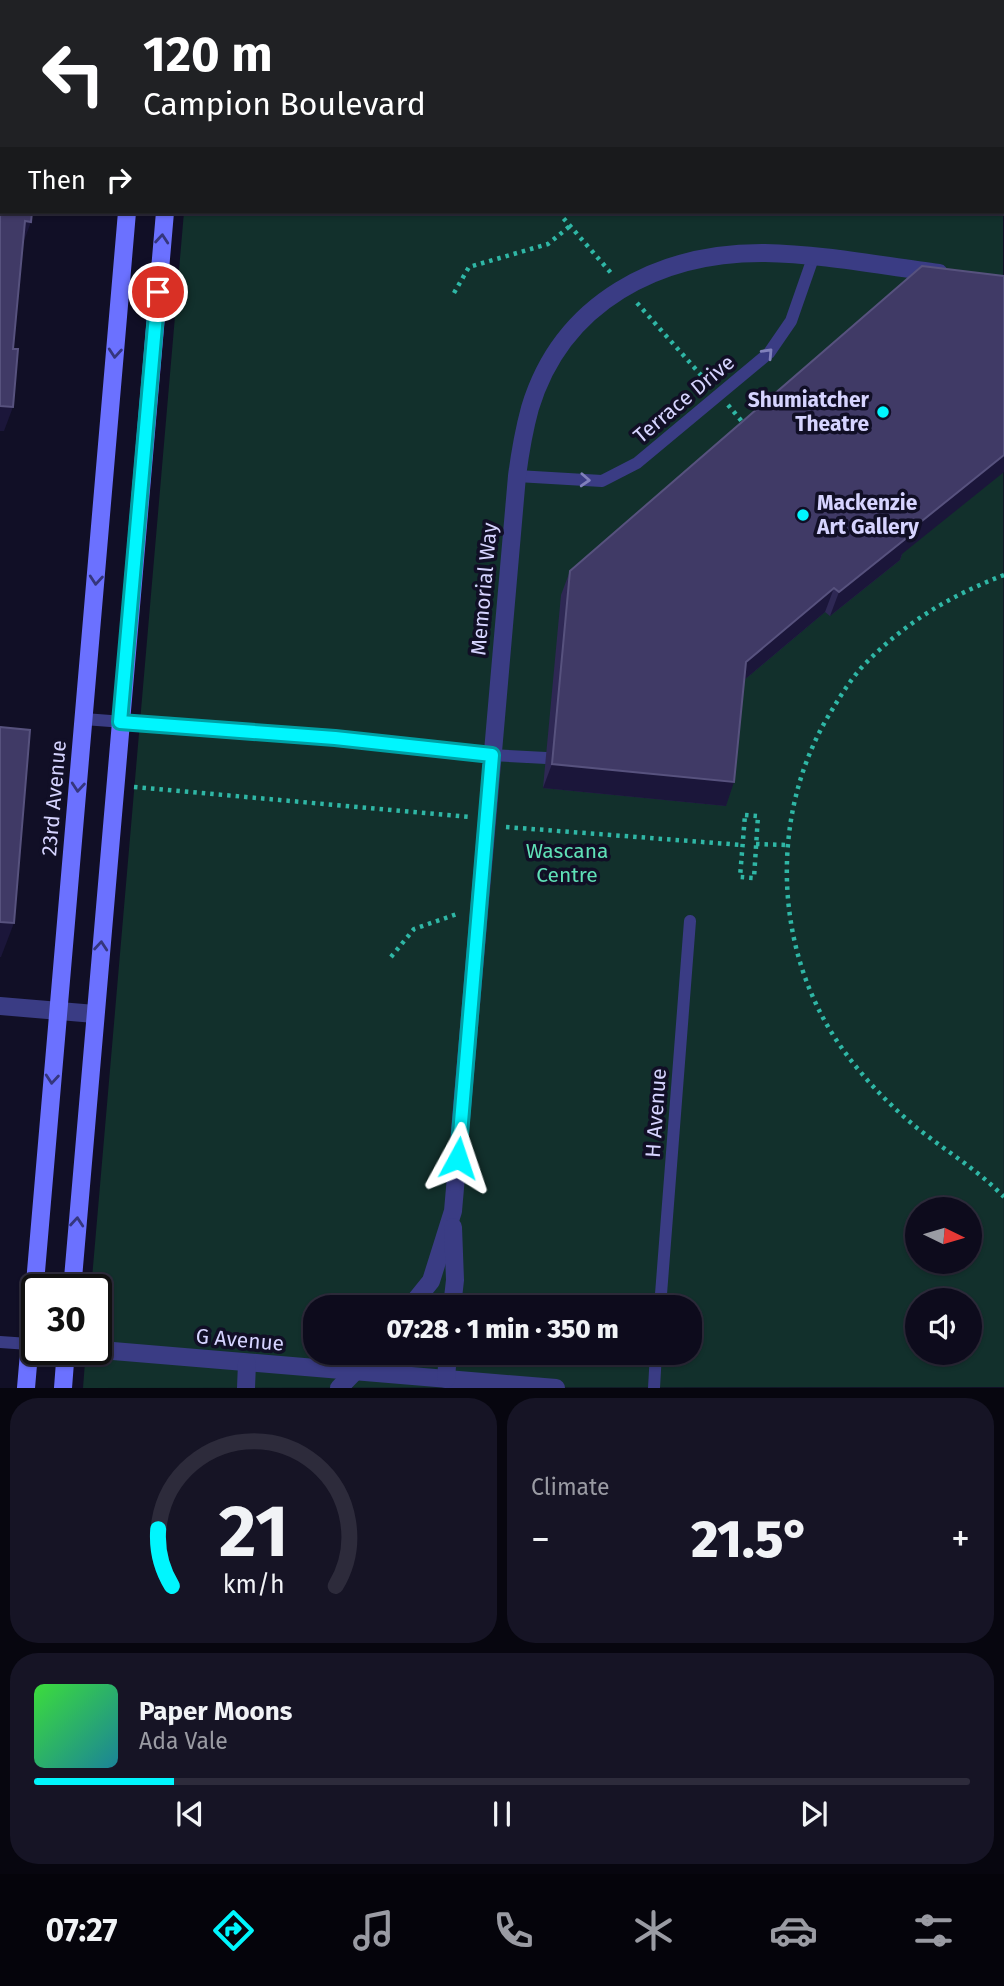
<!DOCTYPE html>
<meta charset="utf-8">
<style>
body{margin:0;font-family:"Fira Sans",sans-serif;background:#161425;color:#f1f3f6;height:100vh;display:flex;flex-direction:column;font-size:26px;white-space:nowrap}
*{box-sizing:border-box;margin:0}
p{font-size:23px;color:#9a9ba3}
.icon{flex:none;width:38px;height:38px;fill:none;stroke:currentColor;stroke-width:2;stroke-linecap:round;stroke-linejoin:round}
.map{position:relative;height:1388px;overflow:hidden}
.drawer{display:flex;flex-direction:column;gap:10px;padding:10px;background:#07060f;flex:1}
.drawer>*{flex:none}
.guide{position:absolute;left:0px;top:0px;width:1004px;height:214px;box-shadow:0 2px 5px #0004,0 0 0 2px #2d2b3b;background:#202124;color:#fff;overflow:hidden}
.needle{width:46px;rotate:95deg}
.buttons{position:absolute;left:905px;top:1197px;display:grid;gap:14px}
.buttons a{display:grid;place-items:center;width:77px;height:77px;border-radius:50%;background:#0d0b1c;box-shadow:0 2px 5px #0004,0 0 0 2px #2d2b3b;font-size:35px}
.speed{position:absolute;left:21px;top:1274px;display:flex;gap:14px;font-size:35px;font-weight:700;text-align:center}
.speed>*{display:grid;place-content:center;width:91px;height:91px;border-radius:50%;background:#0d0b1c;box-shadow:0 2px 5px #0004,0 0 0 2px #2d2b3b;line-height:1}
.speed .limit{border:4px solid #111;border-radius:10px;background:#fff;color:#111}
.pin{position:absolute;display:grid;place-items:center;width:60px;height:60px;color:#fff;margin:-30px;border:4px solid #fff;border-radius:50%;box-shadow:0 2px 7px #0007}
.me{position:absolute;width:77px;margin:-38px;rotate:5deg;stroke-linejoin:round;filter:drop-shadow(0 0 5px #0008)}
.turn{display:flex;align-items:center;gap:24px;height:147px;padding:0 28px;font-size:32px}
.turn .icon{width:91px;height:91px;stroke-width:2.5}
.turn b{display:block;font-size:49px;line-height:60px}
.then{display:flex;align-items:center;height:66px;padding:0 28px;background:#0003;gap:14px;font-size:26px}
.big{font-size:52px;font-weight:800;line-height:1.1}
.drawer .widget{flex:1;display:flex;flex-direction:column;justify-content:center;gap:10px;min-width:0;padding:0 24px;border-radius:28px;background:#161425}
.drawer .dial{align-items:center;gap:0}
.dial svg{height:182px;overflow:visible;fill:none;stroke:#2d2b3b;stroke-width:7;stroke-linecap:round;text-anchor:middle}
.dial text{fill:#f1f3f6;stroke:none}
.song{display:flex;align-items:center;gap:21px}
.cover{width:84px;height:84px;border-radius:10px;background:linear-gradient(135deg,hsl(120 70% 55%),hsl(190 70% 35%))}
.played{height:7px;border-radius:4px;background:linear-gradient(90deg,#00f6fe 15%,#2d2b3b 15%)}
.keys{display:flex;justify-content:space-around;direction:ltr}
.heat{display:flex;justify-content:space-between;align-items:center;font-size:38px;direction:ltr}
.drawer .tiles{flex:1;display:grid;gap:10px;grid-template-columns:1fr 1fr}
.widget:last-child{grid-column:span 2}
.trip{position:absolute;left:303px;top:1295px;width:399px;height:70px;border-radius:28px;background:#0d0b1c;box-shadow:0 2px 5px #0004,0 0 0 2px #2d2b3b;font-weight:800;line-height:70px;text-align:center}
.dock{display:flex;height:112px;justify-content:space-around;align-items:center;background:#05040b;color:#9a9ba3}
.dock .icon{width:49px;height:49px}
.dock .current{color:#00f6fe}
.dock b{font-size:32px;color:#f1f3f6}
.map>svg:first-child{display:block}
</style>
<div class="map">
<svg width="1004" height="1388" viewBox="0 0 1004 1388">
<rect width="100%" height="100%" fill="#110f26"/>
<!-- green -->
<path fill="#12302c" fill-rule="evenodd" d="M1003,178L1004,1387L83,1388L86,1349H96V1290H91L184,212H1003ZM917,1209H970V1262H917ZM917,1300H970V1353H917ZM315,1307H690V1353H315Z"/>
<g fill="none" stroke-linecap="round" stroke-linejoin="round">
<!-- path -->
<g stroke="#2fb7a6" stroke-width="4.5" stroke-dasharray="3.5 5" stroke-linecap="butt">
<polyline points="558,212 611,273"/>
<polyline points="454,293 469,267 548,244 570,226"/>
<polyline points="637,303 708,383"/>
<polyline points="728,405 745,425"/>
<path d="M1004,575C949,596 903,624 863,666C851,679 841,695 832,710C768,812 772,953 844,1051C865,1080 893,1109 921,1131C949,1153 979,1171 1004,1197"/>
<polyline points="134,787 470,817"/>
<polygon points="745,815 758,816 754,878 740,877"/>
<polyline points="506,827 742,845"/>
<polyline points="756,844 787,845"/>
<polyline points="391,957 414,929 457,914"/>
</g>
<!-- lane -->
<g stroke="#3a3c84" stroke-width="12">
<polyline points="517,476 602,481 637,463 769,353 791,321 813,258"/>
<polyline points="84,719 335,738 492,755 546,758"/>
<polyline points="660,1307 690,921"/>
<polyline points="0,1342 29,1344"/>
<polyline points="654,1388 656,1353"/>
</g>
<!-- street -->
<g stroke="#3a3c84" stroke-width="18">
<polyline points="794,2 794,0"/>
<polyline points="0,1006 95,1014"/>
<path d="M410,1307L431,1281L453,1211L517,476C520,453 524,430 530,408C562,302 659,252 765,253C822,254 883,266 939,273"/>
<polyline points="452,1307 455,1280 453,1227"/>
<polyline points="89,1349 556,1388"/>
<polyline points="446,1379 448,1353"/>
<polyline points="246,1388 247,1363"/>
<polyline points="339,1388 373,1353"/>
</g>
<!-- secondary -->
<g stroke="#6b71ff" stroke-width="18">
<polyline points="161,2 161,0"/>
<polyline points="72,1290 165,212"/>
<polyline points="26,1388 127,212"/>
<polyline points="63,1388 66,1349"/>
</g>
<!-- primary -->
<g stroke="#b65bff" stroke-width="18">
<polyline points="0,50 2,50"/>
<polyline points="1003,136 1004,136"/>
</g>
</g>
<!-- wall -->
<polygon fill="#2e2854" points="902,554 900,560 830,616 825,612 744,680 726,806 543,788 561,595 570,571"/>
<!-- shaded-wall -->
<g fill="#1b163a">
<polygon points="856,0 909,0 909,1 901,0 901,2 855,2"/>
<rect x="1003" y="7" width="1" height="13"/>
<polygon points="25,221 31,222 22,246"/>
<polygon points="0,406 13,407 4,431 0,431"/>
<polygon points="1004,455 1004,472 902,554 900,560 830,616 839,592 907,533"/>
<polygon points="834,588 825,612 737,686 746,662"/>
<polygon points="552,764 734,782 726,806 543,788"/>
<polygon points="0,922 14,923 1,957 0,957"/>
</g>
<!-- building -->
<g fill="#403a66" stroke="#57527e" stroke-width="2">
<polygon points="610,0 638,0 638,2"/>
<rect x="931" y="0" width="38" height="2"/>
<polygon points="975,0 1004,0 1004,7 1003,7 1003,2 975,2"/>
<polygon points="0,136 2,136 2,212 32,212 31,222 25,221 13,349 18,349 13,407 0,406"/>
<polygon points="922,266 1004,276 1004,455 907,533 909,536 839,592 834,588 746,662 734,782 552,764 570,571"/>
<polygon points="0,727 30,730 14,923 0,922"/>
</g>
<!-- one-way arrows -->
<defs><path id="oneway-chevron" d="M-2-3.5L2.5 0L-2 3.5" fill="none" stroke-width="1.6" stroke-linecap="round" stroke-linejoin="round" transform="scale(1.75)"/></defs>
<g stroke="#35367d">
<use href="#oneway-chevron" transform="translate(162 239) rotate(-85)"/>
<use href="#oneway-chevron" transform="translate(115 353) rotate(95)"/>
<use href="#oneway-chevron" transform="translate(96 580) rotate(95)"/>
<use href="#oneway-chevron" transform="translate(78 787) rotate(95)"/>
<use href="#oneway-chevron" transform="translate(101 946) rotate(-85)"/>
<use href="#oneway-chevron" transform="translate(52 1079) rotate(95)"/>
<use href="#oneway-chevron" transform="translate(77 1222) rotate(-85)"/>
</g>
<g stroke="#8080bb">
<use href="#oneway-chevron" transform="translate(768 353) rotate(-47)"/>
<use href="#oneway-chevron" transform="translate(585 480) rotate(3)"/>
</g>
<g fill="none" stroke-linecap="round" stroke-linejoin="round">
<!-- route casing -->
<g stroke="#00a0a5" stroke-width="18">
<polyline id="route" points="158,292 120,722 335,738 492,755 458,1158"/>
</g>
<!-- route -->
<use href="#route" stroke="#00f6fe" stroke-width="12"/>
</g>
<!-- markers -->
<g fill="#00f6fe" stroke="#110f26" stroke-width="2.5">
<circle cx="883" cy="412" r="7"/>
<circle cx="803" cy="515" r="7"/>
</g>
<g text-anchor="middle" stroke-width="7" stroke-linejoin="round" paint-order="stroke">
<!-- street labels -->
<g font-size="21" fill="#d6d4ff" stroke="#110f26">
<text transform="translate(684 399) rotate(-40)" y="7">Terrace Drive</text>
<text transform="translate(484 589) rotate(-85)" y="7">Memorial Way</text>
<text transform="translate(54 798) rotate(-85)" y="7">23rd Avenue</text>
<text transform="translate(656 1113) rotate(-86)" y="7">H Avenue</text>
<text transform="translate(240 1340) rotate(5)" y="7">G Avenue</text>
</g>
<!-- poi labels -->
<g font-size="21" font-weight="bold" fill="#d6d4ff" stroke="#110f26" text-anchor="end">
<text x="869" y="407">Shumiatcher<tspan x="869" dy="24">Theatre</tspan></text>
<text x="817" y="510" text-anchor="start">Mackenzie<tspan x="817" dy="24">Art Gallery</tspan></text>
</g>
<!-- park labels -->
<g font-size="21" fill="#5fe0b7" stroke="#110f26">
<text x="567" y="858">Wascana<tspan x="567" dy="24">Centre</tspan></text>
</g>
</g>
</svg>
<div class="buttons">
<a><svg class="needle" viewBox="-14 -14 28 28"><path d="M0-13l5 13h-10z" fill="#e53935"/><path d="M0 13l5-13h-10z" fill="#9a9ba3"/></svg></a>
<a><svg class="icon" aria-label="sound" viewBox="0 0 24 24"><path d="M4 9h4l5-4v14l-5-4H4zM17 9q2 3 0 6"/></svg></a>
</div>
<div class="speed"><div class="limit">30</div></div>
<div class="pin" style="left:158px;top:292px;background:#d93025"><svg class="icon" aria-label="arrive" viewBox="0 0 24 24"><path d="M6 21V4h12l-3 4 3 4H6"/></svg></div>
<svg class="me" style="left:458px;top:1158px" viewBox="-20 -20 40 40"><path d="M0-17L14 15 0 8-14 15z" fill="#00f6fe" stroke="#fff" stroke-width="4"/></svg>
<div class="trip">07:28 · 1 min · 350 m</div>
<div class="guide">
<div class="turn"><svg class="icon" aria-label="left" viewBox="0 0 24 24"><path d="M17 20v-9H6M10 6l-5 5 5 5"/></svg><div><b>120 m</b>Campion Boulevard</div></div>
<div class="then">Then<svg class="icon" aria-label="right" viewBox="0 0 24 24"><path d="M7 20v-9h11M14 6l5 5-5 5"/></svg></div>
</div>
</div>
<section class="drawer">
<div class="tiles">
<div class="widget dial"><svg viewBox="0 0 100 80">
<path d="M14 69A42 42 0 1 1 86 69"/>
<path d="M14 69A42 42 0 0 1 8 44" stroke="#00f6fe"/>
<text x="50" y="56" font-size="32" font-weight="700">21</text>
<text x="50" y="72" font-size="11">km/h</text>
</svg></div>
<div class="widget"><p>Climate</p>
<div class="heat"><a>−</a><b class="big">21.5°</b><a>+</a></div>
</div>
<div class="widget">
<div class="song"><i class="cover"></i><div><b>Paper Moons</b><p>Ada Vale</p></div></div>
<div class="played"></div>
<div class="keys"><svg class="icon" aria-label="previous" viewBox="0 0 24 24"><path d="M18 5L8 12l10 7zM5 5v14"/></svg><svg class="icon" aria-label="pause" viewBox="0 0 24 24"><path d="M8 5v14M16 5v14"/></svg><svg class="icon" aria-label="next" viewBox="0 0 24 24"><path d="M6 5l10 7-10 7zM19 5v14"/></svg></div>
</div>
</div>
</section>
<nav class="dock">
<b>07:27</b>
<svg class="icon current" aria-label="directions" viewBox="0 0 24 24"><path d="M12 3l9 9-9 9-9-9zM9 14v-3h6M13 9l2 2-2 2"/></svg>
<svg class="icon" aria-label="music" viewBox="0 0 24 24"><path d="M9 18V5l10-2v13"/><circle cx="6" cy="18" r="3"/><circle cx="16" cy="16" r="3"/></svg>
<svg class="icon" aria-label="phone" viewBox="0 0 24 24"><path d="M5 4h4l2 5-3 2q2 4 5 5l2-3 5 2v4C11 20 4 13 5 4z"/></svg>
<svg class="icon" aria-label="climate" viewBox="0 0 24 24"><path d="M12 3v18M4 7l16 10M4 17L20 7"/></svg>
<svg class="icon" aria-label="car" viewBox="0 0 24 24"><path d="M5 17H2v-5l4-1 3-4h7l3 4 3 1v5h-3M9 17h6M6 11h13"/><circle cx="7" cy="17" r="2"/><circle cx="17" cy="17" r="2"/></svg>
<svg class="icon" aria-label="filters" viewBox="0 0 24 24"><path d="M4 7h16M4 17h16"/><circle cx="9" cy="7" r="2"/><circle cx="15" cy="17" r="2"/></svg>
</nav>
